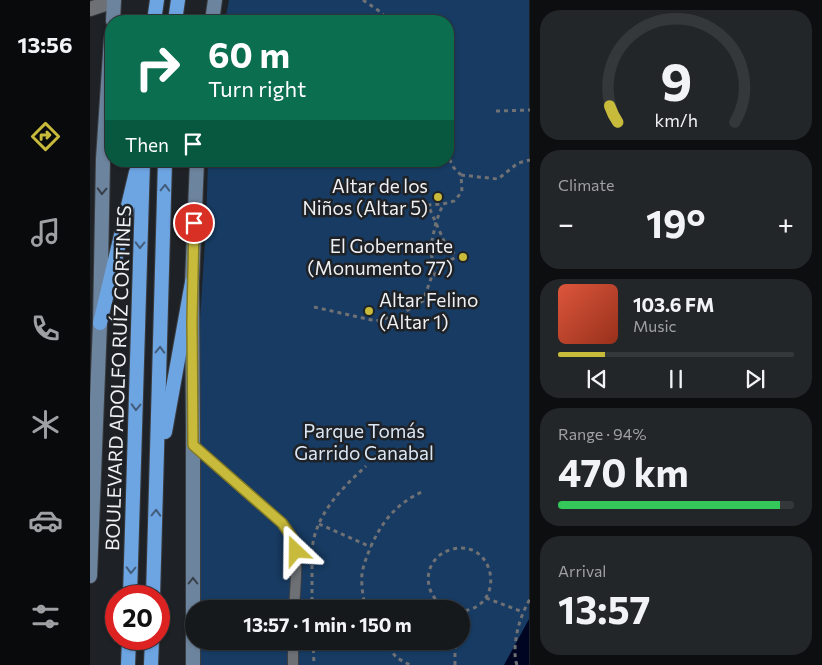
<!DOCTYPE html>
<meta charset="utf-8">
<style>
body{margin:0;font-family:Commissioner,sans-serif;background:#232629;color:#f1f3f6;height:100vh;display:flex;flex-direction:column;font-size:19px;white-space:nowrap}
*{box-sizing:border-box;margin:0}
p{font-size:16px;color:#9ea0a3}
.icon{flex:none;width:28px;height:28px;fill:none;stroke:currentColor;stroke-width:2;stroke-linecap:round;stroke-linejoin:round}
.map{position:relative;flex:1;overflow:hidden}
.drawer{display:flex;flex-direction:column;gap:10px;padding:10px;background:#0c0e0f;width:292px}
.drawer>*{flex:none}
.guide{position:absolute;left:15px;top:15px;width:349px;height:152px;border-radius:20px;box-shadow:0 1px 4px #0004,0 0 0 1px #35383b;background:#0b6e4f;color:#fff;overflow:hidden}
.speed{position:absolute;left:15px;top:585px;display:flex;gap:10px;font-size:25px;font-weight:700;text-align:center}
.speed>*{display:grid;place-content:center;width:65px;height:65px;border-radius:50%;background:#16191c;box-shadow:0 1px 4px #0004,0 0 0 1px #35383b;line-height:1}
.speed .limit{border:8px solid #d22;background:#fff;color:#111}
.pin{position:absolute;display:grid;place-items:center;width:42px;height:42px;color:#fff;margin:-21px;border:2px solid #fff;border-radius:50%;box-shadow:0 1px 5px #0007}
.me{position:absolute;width:55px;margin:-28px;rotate:337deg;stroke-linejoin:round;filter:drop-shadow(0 0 4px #0008)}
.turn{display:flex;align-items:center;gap:18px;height:105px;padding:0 20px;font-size:22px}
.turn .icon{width:65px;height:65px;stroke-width:2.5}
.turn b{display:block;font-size:35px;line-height:42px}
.then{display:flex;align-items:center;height:48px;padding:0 20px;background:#0003;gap:10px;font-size:19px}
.big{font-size:38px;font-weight:700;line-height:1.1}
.drawer .widget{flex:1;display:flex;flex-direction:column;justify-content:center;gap:8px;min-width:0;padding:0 18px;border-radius:20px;background:#232629}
.drawer .dial{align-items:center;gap:0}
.dial svg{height:130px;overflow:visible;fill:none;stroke:#35383b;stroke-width:7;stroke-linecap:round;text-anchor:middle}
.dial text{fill:#f1f3f6;stroke:none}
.song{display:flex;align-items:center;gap:15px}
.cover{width:60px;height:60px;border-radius:8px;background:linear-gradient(135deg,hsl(10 70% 55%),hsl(10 70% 35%))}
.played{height:5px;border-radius:2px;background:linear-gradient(90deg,#c8bb3b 20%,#35383b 20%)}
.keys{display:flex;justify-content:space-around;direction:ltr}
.heat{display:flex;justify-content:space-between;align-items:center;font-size:28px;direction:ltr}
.charge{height:8px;border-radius:4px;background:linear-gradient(90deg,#34c759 94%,#35383b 0)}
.trip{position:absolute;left:95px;top:600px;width:285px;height:50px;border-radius:25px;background:#16191c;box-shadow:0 1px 4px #0004,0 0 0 1px #35383b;font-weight:700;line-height:50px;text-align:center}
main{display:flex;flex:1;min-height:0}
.dock{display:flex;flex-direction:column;width:90px;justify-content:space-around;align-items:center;background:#090a0b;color:#9ea0a3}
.dock .icon{width:35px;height:35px}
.dock .current{color:#c8bb3b}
.dock b{font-size:22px;color:#f1f3f6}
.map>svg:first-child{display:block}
</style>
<main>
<nav class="dock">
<b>13:56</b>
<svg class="icon current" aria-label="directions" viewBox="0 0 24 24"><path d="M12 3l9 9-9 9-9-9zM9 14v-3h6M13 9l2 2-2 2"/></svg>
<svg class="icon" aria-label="music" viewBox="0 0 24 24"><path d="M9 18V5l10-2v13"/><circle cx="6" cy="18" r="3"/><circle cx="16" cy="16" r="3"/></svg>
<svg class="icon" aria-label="phone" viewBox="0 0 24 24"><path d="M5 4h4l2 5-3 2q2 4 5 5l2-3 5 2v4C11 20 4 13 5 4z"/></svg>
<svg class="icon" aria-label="climate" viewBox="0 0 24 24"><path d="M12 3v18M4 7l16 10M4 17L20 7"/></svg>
<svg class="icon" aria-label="car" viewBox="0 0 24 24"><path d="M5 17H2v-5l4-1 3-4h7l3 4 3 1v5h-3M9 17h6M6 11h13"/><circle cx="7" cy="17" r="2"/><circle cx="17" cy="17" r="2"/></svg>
<svg class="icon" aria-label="filters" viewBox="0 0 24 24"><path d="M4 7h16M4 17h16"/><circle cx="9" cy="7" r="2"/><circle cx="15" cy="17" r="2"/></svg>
</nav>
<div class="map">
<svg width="440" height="665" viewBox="0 0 440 665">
<rect width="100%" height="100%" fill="#1e2125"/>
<!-- green -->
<polygon fill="#173b62" points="139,0 439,0 439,665 110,665 110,641 371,641 371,609 109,609 103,429 116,226 118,161 358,161 358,21 135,21"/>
<!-- water -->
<polygon fill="#000621" points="439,613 439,665 414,665 439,619"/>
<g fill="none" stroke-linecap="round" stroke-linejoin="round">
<!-- service casing -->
<g stroke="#3b3d40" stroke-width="12">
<g id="service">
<path d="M103,445L192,523C196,528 201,534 203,540C209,555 205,591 204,609"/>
<polyline points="203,665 203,641"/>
</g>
</g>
<!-- minor casing -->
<g stroke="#3b3d40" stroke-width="16">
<polyline id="minor" points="0,9 24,1"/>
</g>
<!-- secondary casing -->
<g stroke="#3b3d40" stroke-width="16">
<g id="secondary">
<polyline points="23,21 24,0"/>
<polyline points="122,21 125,0"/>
<polyline points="0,576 10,323 13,159 21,38"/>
<polyline points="103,665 103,429 102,282 107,161"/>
</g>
</g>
<!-- trunk casing -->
<g stroke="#3b3d40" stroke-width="16">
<g id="trunk">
<polyline points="64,21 67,0"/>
<polyline points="85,21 88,0"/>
<polyline points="10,323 46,172"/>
<polyline points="75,432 102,282"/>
<polyline points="40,596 53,161"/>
<polyline points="63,596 75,161"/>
<polyline points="38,665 39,639"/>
<polyline points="61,665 62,639"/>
</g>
</g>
<!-- path -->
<g stroke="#6f7175" stroke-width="3" stroke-dasharray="4 4" stroke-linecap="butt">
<polyline points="273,0 292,13 297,21"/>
<polyline points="358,99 363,101 363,111 358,117"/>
<polyline points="406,111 440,110"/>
<polyline points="371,175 408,179 428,163 440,160"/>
<polyline points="344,276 355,262 370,256 358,250 338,205 353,204"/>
<polyline points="224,307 286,321 311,314 333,301 343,273 341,245 346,222 353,204 364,201 372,192 371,175 364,168 358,156"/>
<polyline points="229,524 281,547"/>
<polyline points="396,598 433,612"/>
<path d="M222,609V550C225,515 251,489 276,466"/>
<path d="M276,609C273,598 271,585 272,574C273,566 276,559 279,551C290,524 305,504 332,492"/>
<path d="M358,609C341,601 333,581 342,564C347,556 354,551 363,549C406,539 417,608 371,611"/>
<polyline points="223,641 224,665"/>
<polyline points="293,641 307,658 320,665"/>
<polyline points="365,665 365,641"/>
<path d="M427,665C425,660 425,655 425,649C426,630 431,615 440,599"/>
</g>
<!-- service -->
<use href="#service" stroke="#6d7176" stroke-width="10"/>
<!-- minor -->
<use href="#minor" stroke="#6d7176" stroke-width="14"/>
<!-- secondary -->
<use href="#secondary" stroke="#6d849e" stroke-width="14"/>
<!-- trunk -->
<use href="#trunk" stroke="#6da4e2" stroke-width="14"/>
</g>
<!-- one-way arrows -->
<defs><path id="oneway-chevron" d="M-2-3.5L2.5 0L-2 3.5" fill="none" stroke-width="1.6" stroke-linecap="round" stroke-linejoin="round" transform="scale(1.25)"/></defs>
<g stroke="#425c7a">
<use href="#oneway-chevron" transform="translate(75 188) rotate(-88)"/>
<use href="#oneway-chevron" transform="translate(50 245) rotate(91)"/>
<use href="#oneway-chevron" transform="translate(70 350) rotate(-88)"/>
<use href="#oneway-chevron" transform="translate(46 407) rotate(91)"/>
<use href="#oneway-chevron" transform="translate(66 513) rotate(-88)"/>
<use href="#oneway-chevron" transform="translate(41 570) rotate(92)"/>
</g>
<g stroke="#363f49">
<use href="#oneway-chevron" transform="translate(12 191) rotate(92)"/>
<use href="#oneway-chevron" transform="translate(103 581) rotate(-90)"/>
</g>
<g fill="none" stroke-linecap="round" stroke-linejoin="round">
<!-- route casing -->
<g stroke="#827a26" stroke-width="12">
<polyline id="route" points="104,223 102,321 103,445 192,523 203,539 206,551"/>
</g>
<!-- route -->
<use href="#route" stroke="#c8bb3b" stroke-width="9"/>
</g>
<!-- markers -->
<g fill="#c8bb3b" stroke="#1e2125" stroke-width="2">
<circle cx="348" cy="197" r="5"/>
<circle cx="373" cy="257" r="5"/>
<circle cx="279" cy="311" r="5"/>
</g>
<g text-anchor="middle" stroke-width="5" stroke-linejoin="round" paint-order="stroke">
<!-- poi labels -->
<g font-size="19" fill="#eef0f3" stroke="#1e2125" text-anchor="end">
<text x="338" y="193">Altar de los<tspan x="338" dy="22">Niños (Altar 5)</tspan></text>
<text x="363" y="253">El Gobernante<tspan x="363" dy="22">(Monumento 77)</tspan></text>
<text x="289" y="307" text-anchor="start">Altar Felino<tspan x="289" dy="22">(Altar 1)</tspan></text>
</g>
<!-- street labels -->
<g font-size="19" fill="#eef0f3" stroke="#1e2125">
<text transform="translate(28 378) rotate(-88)" y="7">BOULEVARD ADOLFO RUÍZ CORTINES</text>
</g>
<!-- park labels -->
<g font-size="19" fill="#dae6f4" stroke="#1e2125">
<text x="274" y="438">Parque Tomás<tspan x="274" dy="22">Garrido Canabal</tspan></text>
</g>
</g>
</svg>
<div class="speed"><div class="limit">20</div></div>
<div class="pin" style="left:104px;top:223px;background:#d93025"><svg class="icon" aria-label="arrive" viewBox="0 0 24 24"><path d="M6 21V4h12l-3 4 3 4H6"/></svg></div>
<svg class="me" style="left:206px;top:551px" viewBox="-20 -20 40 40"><path d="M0-17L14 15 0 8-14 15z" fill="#c8bb3b" stroke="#fff" stroke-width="4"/></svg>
<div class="trip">13:57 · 1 min · 150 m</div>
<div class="guide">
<div class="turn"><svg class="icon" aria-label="right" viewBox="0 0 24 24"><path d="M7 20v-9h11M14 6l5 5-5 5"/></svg><div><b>60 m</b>Turn right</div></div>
<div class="then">Then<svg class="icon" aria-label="arrive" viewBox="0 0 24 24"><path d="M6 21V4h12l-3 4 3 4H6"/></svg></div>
</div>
</div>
<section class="drawer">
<div class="widget dial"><svg viewBox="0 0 100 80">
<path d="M14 69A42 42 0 1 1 86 69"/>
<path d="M14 69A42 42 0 0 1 9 59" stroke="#c8bb3b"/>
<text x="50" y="56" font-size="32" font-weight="700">9</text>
<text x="50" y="72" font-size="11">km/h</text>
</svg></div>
<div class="widget"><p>Climate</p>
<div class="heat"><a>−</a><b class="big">19°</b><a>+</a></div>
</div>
<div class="widget">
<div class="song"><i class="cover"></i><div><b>103.6 FM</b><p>Music</p></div></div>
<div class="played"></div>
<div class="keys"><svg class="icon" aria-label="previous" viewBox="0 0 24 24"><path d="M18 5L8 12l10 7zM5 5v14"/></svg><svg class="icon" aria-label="pause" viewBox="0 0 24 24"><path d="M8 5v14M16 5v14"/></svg><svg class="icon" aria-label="next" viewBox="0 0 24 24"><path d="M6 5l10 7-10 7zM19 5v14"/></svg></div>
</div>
<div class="widget"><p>Range · 94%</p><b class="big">470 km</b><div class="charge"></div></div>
<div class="widget"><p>Arrival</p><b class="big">13:57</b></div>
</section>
</main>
